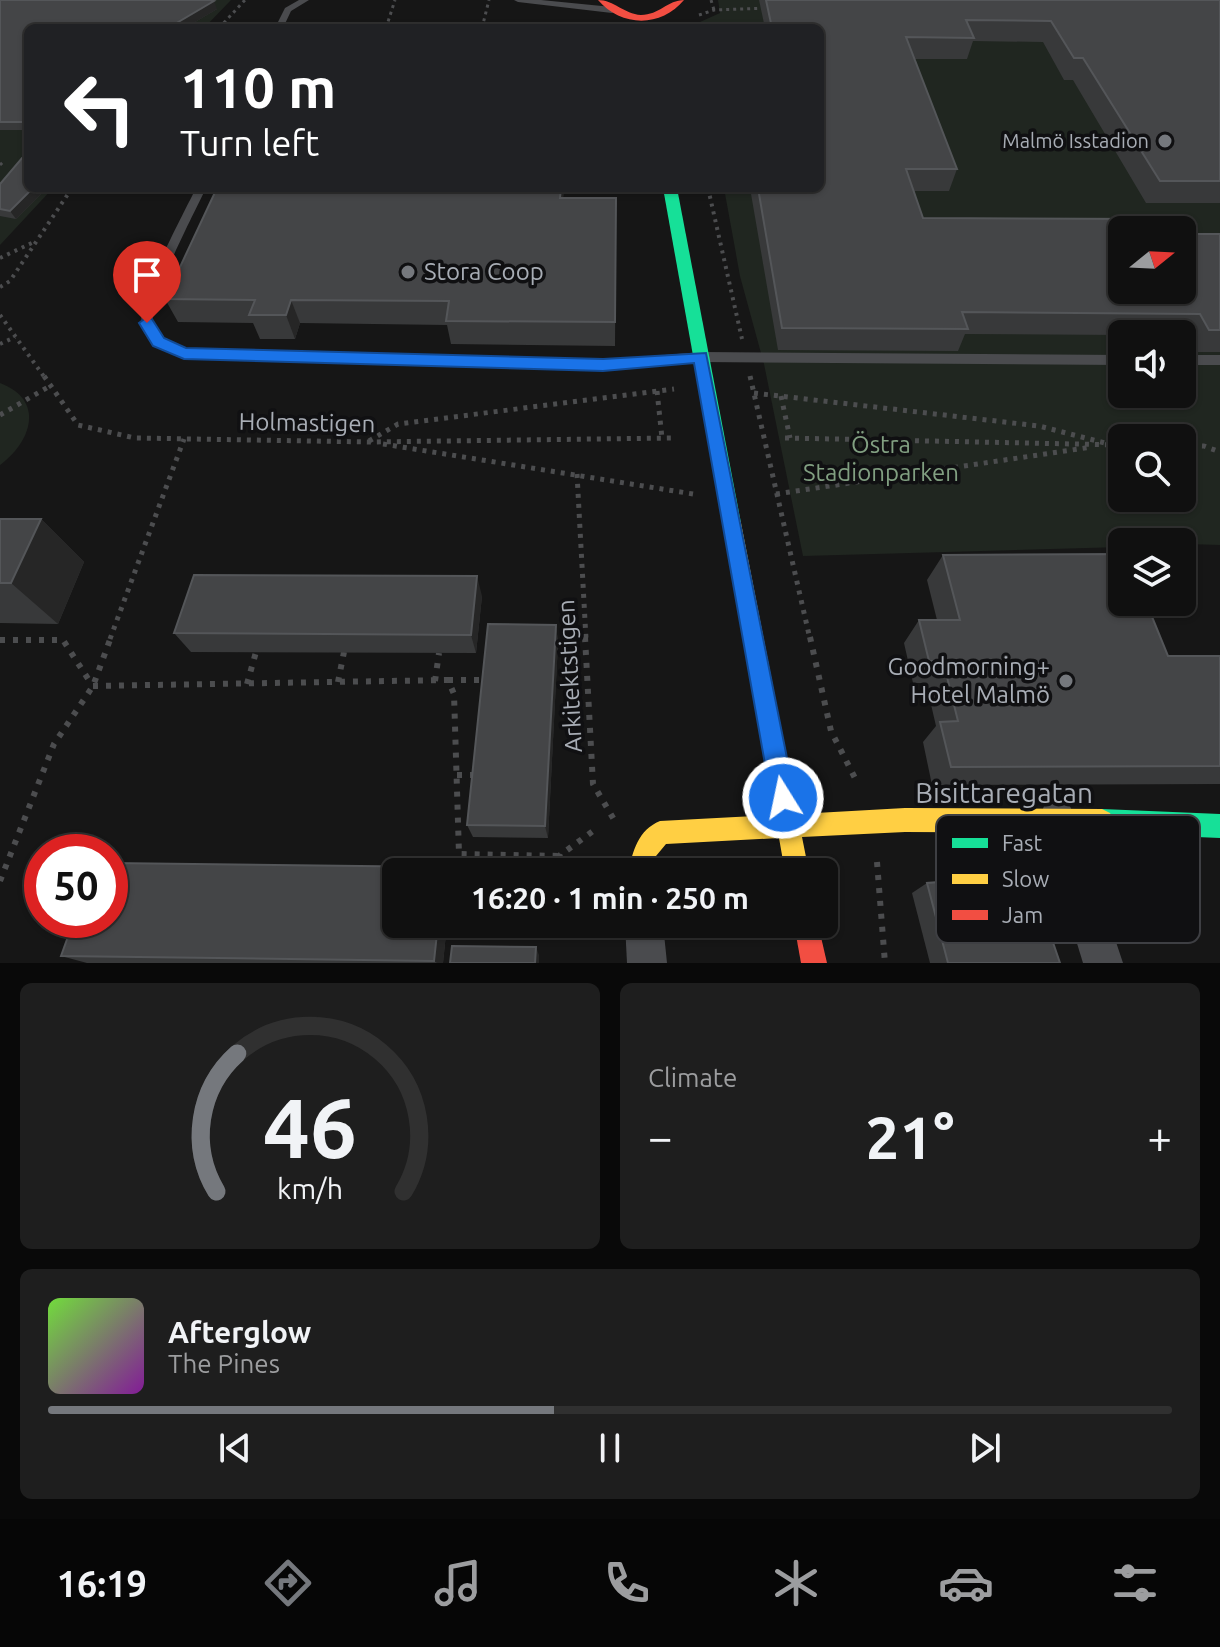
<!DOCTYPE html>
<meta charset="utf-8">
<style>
body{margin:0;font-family:Ubuntu,sans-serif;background:#1e1e1e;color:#f1f3f6;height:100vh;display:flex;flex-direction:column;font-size:30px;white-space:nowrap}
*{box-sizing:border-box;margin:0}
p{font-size:26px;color:#9c9d9f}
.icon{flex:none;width:44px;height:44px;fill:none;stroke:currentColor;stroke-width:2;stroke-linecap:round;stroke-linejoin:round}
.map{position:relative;height:963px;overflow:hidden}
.drawer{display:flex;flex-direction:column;gap:20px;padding:20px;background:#090909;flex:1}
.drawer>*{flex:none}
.banner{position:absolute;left:24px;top:24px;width:800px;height:168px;border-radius:12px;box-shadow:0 2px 6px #0004,0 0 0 2px #303030;background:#202124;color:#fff;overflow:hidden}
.needle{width:52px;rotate:72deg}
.tools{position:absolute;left:1108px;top:216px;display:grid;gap:16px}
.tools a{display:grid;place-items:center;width:88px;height:88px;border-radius:12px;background:#101010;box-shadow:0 2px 6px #0004,0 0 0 2px #303030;font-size:40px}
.speed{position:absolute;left:24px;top:834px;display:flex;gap:16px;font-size:40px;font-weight:700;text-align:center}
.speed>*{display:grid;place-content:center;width:104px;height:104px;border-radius:50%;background:#101010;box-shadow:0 2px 6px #0004,0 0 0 2px #303030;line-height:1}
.speed .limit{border:12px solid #d22;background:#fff;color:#111}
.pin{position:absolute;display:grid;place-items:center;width:68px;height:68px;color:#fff;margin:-82px -34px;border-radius:50% 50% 50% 0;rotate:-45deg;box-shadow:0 0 8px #0007}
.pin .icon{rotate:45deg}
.me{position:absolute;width:88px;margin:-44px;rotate:350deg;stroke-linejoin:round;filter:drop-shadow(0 0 6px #0008)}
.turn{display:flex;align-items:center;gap:28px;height:168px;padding:0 24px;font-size:36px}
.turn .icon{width:104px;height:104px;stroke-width:2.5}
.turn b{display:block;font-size:56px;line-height:68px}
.big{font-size:60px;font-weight:600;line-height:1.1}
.drawer .widget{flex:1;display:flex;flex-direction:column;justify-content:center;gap:12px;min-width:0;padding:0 28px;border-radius:12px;background:#1e1e1e}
.drawer .dial{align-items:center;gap:0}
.dial svg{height:208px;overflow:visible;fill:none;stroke:#303030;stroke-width:7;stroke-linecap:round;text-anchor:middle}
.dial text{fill:#f1f3f6;stroke:none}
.song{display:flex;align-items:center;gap:24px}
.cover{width:96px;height:96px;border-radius:12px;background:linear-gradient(135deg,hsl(100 70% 55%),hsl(290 70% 35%))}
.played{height:8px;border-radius:4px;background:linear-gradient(90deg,#75787d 45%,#303030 45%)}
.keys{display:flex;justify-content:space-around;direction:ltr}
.heat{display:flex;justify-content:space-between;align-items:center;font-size:44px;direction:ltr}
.drawer .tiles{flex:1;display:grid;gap:20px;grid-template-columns:1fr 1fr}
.widget:last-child{grid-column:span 2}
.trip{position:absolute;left:382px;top:858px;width:456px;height:80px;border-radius:12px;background:#101010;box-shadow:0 2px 6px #0004,0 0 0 2px #303030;font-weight:600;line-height:80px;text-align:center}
.tabs{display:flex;height:128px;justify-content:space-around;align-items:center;background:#060606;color:#9c9d9f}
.tabs .icon{width:56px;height:56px}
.tabs .on{color:#75787d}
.tabs b{font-size:36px;color:#f1f3f6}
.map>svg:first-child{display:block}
</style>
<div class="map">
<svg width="1220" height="963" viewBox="0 0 1220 963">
<rect width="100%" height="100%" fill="#161616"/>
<!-- green -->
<g fill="#202620" fill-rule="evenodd">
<polygon points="0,0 231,0 204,28 28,28 28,188 53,188 0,245"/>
<path d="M718,0H1220V545L1122,542V547L803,556L764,364L740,276L724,188H820V28H696L700,22L720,13ZM1122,230H1182V290H1122ZM1122,334H1182V394H1122ZM1122,438H1182V498H1122Z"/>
<path d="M0,383C45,400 32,441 0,465Z"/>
</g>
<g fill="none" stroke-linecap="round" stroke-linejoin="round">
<!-- path-far3 -->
<g stroke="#4c4d4f" stroke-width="3" stroke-dasharray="3 4" stroke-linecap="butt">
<polyline points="711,0 714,10"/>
<polyline points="699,15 714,10 768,8"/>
<polyline points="219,28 245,0"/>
<polyline points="386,28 395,0"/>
<polyline points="482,28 489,0"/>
<polyline points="0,165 3,162"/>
</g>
<!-- path-far2 -->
<g stroke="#4c4d4f" stroke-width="4" stroke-dasharray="3 5" stroke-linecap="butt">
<polyline points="708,188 742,339"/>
<polyline points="0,258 36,241"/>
<polyline points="0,287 10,281 72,188"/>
<polyline points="0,315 45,378"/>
<polyline points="0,344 15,337"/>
</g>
<!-- path-far1 -->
<g stroke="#4c4d4f" stroke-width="5" stroke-dasharray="4 6" stroke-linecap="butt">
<polyline points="44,376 78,425 135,438 369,442 671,438"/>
<polyline points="750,376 810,639"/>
<polyline points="657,391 662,438"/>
<polyline points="754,393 1039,426 1109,444"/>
<polyline points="781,396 790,438"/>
<polyline points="0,415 50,386"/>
<polyline points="785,438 1122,445"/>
<polyline points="369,441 398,424 674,389"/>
<polyline points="383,444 693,494"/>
<polyline points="1182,445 1204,446 1220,452"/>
<polyline points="577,474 586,639"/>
<polyline points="776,494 1092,447"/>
<polyline points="110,639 184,439"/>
</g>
<!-- path -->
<g stroke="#4c4d4f" stroke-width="6" stroke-dasharray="5 8" stroke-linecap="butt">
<polyline points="585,637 593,784 616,823"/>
<polyline points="810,637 831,731 857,782"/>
<polyline points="0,640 63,640 92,685"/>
<polyline points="448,680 488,680"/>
<polyline points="435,681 439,653"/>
<polyline points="338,682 344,652"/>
<polyline points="247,684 256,652"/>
<polyline points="93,686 448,680 454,694 459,854 559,856"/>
<polyline points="457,775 479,775"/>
<polyline points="877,862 885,963"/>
<polyline points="583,872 559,856 593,831"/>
<polyline points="0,881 54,744 93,686 111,637"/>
</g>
<!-- lane -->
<g fill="#4a4b4e" fill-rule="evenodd">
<polygon points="299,0 309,0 291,11 283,28 275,28 285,8"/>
<polygon points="514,0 541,0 612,7 616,10 612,13 518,2"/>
<path d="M196,188H206C194,214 149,298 153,323C156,339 173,344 186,350L603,360L701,352L1122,355V365L701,362L603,370L184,358C166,352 149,345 142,325C135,303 184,213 196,188Z"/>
<rect x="1182" y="355" width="38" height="10"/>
</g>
<!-- street -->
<g fill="#4a4b4e" fill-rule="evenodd">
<polygon points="1057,801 1070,806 1075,819 1123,963 1083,963 1039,819 1044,806"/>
<polygon points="625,924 663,924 667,963 627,963"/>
</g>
<!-- fast -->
<g fill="#16e098" fill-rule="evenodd">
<polygon points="663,188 677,188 741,523 739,529 732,531 725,529 723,523"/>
<polygon points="1102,809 1220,814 1220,838 1102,833 1094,829 1090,821 1094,813"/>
</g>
<!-- slow -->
<path fill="#ffcf43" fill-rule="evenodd" d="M732,515L739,517L741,523L798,814L905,808L1102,809L1110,813L1114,821L1110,829L1102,833L905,832L802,837L809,872H785L779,838L666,844L656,856L652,872H628C633,851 638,830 660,821L775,815L723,523L725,517Z"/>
<!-- jam -->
<g fill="#f24e42" fill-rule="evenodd">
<path d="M598,0C614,0 624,14 641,15C659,15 668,0 684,0C661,28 621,27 598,0Z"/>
<polygon points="794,924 818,924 827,963 801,963"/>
</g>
</g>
<!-- wall -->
<g fill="#38393a">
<polygon points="0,0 217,9 185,28 28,28 28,130 0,130"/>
<polygon points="759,0 1220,0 1220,203 1146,203 1073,80 1064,80 1043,42 973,41 967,59 914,59 957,169 949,191 914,191 923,218 1122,290 1220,234 1220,352 1192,352 1182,334 1122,334 1122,335 965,334 958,351 778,350 750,188 820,188 820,28 765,28"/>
<polygon points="0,184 28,188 44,188 45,190 16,219 0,216"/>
<polygon points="217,188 564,188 563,198 616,198 615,346 451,344 447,325 300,323 295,339 260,339 253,323 178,322 165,299"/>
<polygon points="0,519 41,519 84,562 58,624 0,623"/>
<polygon points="943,555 1168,656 1220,656 1220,784 932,785 923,742 936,726 926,683 913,683 904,643 919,620 937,620 927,580"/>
<polygon points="482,596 476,653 191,652 174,633"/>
<polygon points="556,625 558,643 548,838 473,837 467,825"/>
<polygon points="110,863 444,867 448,872 396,872 396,924 447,924 443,963 87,963 61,956 74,920 110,920"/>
<polygon points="927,883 1060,963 930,963 912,893"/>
</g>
<!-- shaded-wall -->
<g fill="#262626">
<polygon points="214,1 217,9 185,28 168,28"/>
<polygon points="33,188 44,188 45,190 16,219 10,211"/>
<polygon points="561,188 564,188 561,222 560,198"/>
<polygon points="291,300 300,323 295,339 286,315"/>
<polygon points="41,519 84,562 58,624 11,583"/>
<polygon points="477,576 482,596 476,653 471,635"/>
<polygon points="556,625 558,643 548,838 545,826"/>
<polygon points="438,924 447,924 443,963 437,963 434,961"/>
<polygon points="536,947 539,955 539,963 535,963"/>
</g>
<!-- building -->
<g fill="#444547" stroke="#545659" stroke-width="2">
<polygon points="0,0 210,0 214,1 168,28 28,28 28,122 0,122"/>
<polygon points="766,0 1220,0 1220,181 1160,181 1083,58 1074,58 1051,21 966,20 974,38 906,37 957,169 906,169 923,218 1146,219 1153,230 1122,230 1122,290 1182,290 1182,234 1220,234 1220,330 1209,330 1200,314 962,312 968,329 782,328 758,188 820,188 820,28 772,28"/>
<polygon points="22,158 28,159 28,188 33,188 10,211 0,209 0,184"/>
<polygon points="217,188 561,188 560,198 616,198 615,322 446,321 449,301 291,300 286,315 249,315 255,300 165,299"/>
<polygon points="0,519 41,519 11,583 0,583"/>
<polygon points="1122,554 1122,602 1146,602 1168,656 1220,656 1220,766 951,767 940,722 958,721 943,661 929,661 919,620 960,620 943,555"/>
<polygon points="194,575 477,576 471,635 174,633"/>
<polygon points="488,624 556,625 545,826 467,825"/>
<polygon points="110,863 444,867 444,872 396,872 396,924 438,924 434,961 61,956 74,920 110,920"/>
<polygon points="1030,875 1060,963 948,963 927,883"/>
<polygon points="452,946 536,947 535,963 450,963"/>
</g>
<!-- route -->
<polygon fill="#1a73e8" stroke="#114b97" stroke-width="2" points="147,317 152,319 164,338 186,348 603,359 706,353 795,798 791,806 783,810 775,806 771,798 694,363 603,371 184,359 153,346 139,323"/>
<!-- markers -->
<g fill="#75787d" stroke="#101012" stroke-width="3">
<circle cx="1165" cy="141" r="8"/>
<circle cx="408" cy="272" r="8"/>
<circle cx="1066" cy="681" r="8"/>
</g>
<g text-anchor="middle" stroke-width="7" stroke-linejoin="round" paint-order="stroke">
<!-- far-poi labels -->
<g font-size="20" fill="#a8adb5" stroke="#101012" text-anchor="end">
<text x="1149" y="148">Malmö Isstadion</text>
</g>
<!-- poi labels -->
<g font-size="24" fill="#a8adb5" stroke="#101012" text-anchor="start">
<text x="424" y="280">Stora Coop</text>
<text x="1050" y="675" text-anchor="end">Goodmorning+<tspan x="1050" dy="28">Hotel Malmö</tspan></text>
</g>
<!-- street labels -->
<g font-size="24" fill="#a8adb5" stroke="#101012">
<text transform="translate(307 423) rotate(1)" y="8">Holmastigen</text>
<text transform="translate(570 676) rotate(-93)" y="8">Arkitektstigen</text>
</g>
<!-- park labels -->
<g font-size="24" fill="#819f81" stroke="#101012">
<text x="881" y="453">Östra<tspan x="881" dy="28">Stadionparken</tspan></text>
</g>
<!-- near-street labels -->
<g font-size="28" fill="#a8adb5" stroke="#101012">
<text x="1004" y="803">Bisittaregatan</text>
</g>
</g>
<!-- legend -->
<rect x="936" y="815" width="264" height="128" rx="12" fill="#101012" stroke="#3e3f43" stroke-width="2"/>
<rect x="952" y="838" width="36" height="10" fill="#16e098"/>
<rect x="952" y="874" width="36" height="10" fill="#ffcf43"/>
<rect x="952" y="910" width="36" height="10" fill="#f24e42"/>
<g font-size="22" fill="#a8adb5">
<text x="1002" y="851">Fast</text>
<text x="1002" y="887">Slow</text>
<text x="1002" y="923">Jam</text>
</g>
</svg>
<div class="tools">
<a><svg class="needle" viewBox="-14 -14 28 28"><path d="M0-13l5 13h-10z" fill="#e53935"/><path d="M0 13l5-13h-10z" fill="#9c9d9f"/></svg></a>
<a><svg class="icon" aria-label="sound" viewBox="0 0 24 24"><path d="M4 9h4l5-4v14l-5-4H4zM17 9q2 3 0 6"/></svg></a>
<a><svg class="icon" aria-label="search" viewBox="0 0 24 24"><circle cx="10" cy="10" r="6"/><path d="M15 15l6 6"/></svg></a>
<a><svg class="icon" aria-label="layers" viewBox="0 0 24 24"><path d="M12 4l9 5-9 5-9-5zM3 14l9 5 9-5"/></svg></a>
</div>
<div class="speed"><div class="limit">50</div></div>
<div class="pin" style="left:147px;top:323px;background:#d93025"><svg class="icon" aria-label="arrive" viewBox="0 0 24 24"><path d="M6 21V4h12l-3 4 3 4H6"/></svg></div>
<svg class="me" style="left:783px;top:798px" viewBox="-20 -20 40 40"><circle r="17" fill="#1a73e8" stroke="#fff" stroke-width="3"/><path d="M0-11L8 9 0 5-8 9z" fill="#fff"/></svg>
<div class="trip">16:20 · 1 min · 250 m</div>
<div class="banner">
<div class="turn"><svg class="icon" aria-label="left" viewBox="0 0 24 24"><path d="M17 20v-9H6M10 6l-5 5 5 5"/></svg><div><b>110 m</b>Turn left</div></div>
</div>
</div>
<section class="drawer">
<div class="tiles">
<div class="widget dial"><svg viewBox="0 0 100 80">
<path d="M14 69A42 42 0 1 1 86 69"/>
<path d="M14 69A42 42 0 0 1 22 16" stroke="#75787d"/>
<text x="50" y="56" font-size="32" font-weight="700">46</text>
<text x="50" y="72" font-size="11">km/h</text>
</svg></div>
<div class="widget"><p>Climate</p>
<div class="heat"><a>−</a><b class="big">21°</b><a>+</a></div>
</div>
<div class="widget">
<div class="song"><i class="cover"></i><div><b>Afterglow</b><p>The Pines</p></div></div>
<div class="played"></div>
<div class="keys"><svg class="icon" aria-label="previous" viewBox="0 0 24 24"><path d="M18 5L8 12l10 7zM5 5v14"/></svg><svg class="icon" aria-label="pause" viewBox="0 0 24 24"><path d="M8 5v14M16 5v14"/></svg><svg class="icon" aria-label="next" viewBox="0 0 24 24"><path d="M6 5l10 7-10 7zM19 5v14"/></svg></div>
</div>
</div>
</section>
<nav class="tabs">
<b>16:19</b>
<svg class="icon on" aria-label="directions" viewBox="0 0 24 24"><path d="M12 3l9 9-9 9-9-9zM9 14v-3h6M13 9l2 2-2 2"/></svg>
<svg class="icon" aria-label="music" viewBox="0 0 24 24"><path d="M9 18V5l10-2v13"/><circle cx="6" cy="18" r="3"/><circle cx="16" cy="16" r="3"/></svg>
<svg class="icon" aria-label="phone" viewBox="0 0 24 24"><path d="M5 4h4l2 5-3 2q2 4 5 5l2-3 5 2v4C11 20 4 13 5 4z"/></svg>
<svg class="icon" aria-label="climate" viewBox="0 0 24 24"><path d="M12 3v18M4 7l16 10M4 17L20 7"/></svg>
<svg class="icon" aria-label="car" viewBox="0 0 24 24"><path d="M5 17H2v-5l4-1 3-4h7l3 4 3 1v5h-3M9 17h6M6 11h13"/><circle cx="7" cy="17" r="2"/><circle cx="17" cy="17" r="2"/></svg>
<svg class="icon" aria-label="filters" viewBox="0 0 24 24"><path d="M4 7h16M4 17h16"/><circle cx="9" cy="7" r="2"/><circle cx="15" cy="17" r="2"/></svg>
</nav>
